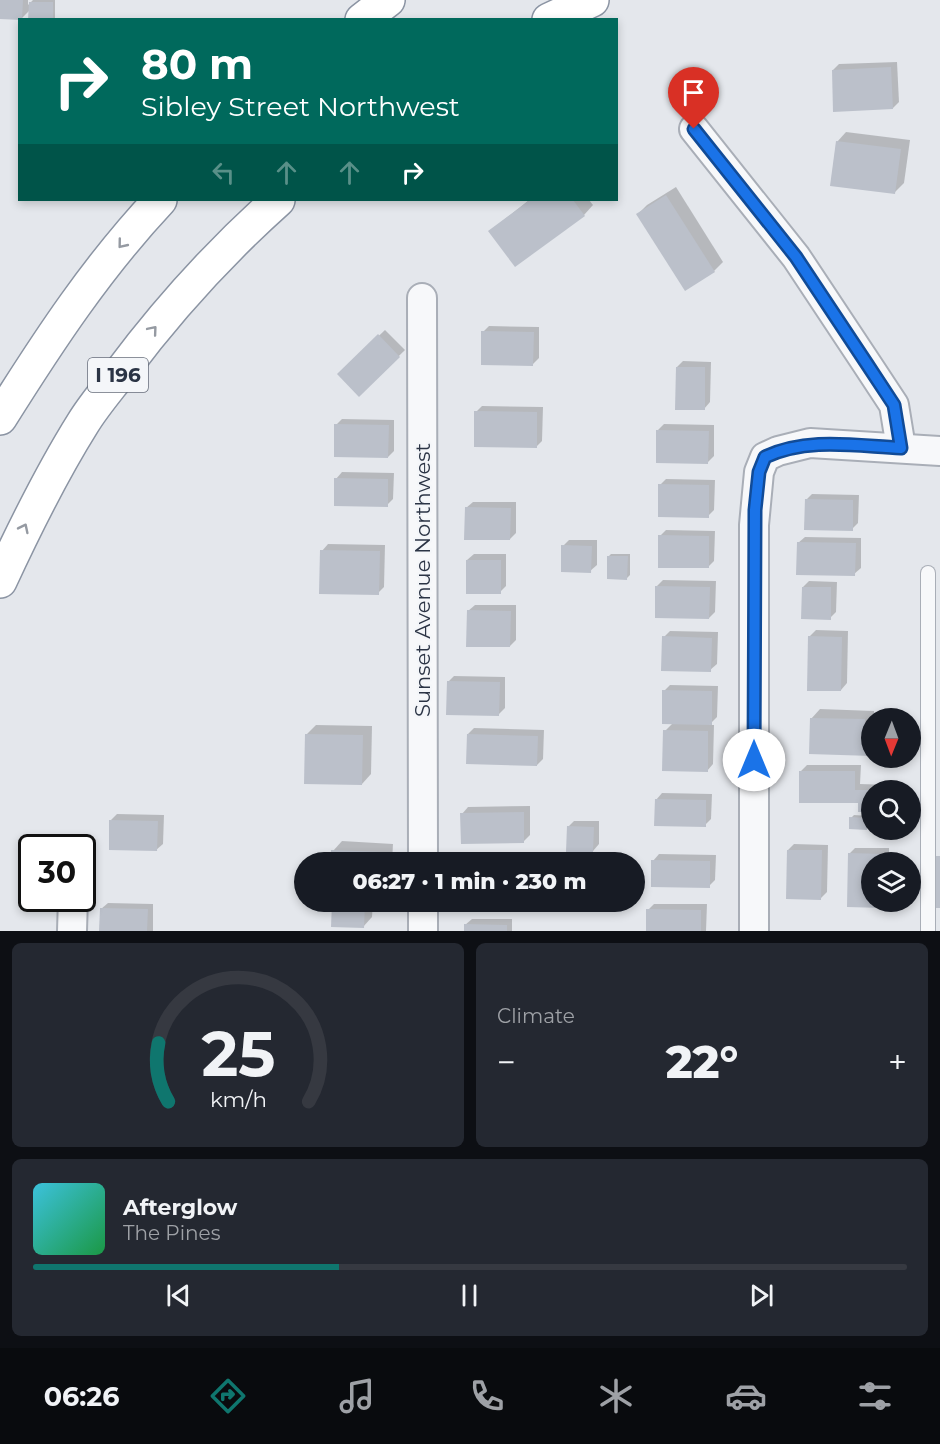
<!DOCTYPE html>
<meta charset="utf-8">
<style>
body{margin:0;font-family:Montserrat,sans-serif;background:#242831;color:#f1f3f6;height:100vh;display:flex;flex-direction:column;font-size:22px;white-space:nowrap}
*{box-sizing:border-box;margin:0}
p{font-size:20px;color:#9ea1a6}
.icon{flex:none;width:33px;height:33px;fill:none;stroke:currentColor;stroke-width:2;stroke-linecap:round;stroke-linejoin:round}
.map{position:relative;height:931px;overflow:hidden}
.details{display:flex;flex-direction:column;gap:12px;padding:12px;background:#0d0f14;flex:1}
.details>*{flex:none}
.hud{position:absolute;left:18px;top:18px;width:600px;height:183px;border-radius:0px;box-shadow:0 3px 9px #0003;background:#00695c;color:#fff;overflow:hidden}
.needle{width:39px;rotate:181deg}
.fabs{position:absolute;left:861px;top:708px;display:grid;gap:12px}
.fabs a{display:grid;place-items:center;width:60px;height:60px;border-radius:50%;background:#171b24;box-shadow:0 3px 9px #0003;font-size:30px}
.speed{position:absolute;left:18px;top:834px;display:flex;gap:12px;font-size:30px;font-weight:700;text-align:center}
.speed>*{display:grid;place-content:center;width:78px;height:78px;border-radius:50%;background:#171b24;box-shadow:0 3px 9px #0003;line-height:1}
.speed .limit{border:3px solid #111;border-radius:9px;background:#fff;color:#111}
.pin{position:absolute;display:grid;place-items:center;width:51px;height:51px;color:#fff;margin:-62px -26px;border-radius:50% 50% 50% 0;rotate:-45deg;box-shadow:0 0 6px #0007}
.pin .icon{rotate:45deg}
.me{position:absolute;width:66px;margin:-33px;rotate:0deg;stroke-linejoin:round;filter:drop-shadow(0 0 4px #0008)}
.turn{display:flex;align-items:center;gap:21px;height:126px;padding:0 24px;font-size:27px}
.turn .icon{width:78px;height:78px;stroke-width:2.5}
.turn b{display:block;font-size:42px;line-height:51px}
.lanes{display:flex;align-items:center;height:57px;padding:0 24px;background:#0003;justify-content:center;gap:30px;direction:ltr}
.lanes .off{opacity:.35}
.big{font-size:45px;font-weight:800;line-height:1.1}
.details .card{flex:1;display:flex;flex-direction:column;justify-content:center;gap:9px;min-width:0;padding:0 21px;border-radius:9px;background:#242831}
.details .dial{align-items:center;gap:0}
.dial svg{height:156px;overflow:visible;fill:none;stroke:#363941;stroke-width:7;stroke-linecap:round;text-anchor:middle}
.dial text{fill:#f1f3f6;stroke:none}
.song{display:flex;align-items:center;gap:18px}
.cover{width:72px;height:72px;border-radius:9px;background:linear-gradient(135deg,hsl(190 70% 55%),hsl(140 70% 35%))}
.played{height:6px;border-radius:3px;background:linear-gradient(90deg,#0f766e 35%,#363941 35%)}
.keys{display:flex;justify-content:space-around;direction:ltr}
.heat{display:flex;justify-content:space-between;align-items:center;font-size:33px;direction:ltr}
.details .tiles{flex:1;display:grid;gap:12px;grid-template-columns:1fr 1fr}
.card:last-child{grid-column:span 2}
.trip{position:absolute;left:294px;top:852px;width:351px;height:60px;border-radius:30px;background:#171b24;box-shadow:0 3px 9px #0003;font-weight:800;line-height:60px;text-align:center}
.dock{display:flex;height:96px;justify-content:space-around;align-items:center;background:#090b0e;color:#9ea1a6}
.dock .icon{width:42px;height:42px}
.dock .on{color:#0f766e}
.dock b{font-size:27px;color:#f1f3f6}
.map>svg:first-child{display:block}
</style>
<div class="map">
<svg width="940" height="931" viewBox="0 0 940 931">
<rect width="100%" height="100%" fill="#e4e7ec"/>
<!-- shadow -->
<g fill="#0003">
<polygon points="0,0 28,0 28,5 33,0 55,0 55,19 30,20 30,10 22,18 0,18"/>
<polygon points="897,62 899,102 893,108 833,70 839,64"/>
<polygon points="846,132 910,140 904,183 895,192 837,142"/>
<polygon points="676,187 723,262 714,271 638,214 647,205"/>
<polygon points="529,200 589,200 593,205 584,215 490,231"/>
<polygon points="489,326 539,327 539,358 533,364 483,332"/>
<polygon points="385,330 405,350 359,395 339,374"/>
<polygon points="683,361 711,362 710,402 704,409 677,367"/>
<polygon points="482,406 543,407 542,441 536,447 476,412"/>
<polygon points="342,419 394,420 394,451 388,457 336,425"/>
<polygon points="664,424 714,425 714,456 708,462 658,430"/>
<polygon points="342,472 394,473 393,499 387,505 336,479"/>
<polygon points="666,479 715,480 714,510 708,516 660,485"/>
<polygon points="812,494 859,495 858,523 852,529 806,500"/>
<polygon points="473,502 516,502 516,533 510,539 466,508"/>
<polygon points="666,530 715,531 714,561 708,567 660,536"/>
<polygon points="805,537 861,538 861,568 854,574 798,543"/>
<polygon points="569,540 597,540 597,565 590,571 563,546"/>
<polygon points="328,544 385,545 384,587 378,593 322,551"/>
<polygon points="474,554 506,554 506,586 500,592 467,560"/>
<polygon points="611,554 630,554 630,575 627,578 609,556"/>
<polygon points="663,580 716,581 715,612 709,618 657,586"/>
<polygon points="809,581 837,582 836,612 830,618 803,587"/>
<polygon points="475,605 516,605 516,640 510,646 468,611"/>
<polygon points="816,630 848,631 847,683 841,690 809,637"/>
<polygon points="670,631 718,632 717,664 710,670 664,637"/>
<polygon points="454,676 505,677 505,708 499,714 448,682"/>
<polygon points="670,685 718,686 717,717 709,725 714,725 713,764 707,771 665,731 673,723 664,691"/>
<polygon points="820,709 874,711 874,718 872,718 872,754 811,719"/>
<polygon points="316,725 372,726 371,774 362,784 306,735"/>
<polygon points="474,728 544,730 543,759 537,765 468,734"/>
<polygon points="807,765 861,765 860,784 891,785 891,790 872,790 859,802 801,771"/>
<polygon points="662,793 712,794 711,819 705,825 656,800"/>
<polygon points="530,806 530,835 524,841 462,814 468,807"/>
<polygon points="117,814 164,815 163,844 156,850 111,820"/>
<polygon points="854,815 869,816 869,826 866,828 851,818"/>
<polygon points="574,821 599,821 599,844 593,851 568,827"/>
<polygon points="342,841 393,844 392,862 333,862 333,851"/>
<polygon points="794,844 828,845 827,892 821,898 788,850"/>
<polygon points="855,848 889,848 889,862 872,862 872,902 887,902 882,906 848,906 849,854"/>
<polygon points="659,854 716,855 715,880 709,886 653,861"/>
<polygon points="467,857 542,857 542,862 462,862"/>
<polygon points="332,902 373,902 372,917 363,927 332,926"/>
<polygon points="108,903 153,904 153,931 101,931 101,909"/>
<polygon points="654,904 707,904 706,931 647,931 648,910"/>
<polygon points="472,919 512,919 512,931 465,931 465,925"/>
</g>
<!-- building -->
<g fill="#bbc0ca">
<polygon points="0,0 23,0 22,20 0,19"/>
<polygon points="29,2 53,2 53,20 28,20"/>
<polygon points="891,67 893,109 833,112 832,70"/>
<polygon points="836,141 901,149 895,194 830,186"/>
<polygon points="666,195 715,272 685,291 636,214"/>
<polygon points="530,200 573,200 585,216 515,267 488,231"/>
<polygon points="481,331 534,332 533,366 481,365"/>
<polygon points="378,334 400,357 359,397 337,374"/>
<polygon points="676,367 705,367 705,410 675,410"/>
<polygon points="474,411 537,412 537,448 474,447"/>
<polygon points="334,424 389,425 388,458 334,457"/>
<polygon points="656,430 709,431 708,464 656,463"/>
<polygon points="334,478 388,479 388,507 334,506"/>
<polygon points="658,484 709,485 709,518 658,517"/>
<polygon points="805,499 853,500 853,531 804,530"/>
<polygon points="465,507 511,508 510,540 464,540"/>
<polygon points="658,535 709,536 709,568 658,568"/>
<polygon points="797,542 856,543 855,576 796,575"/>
<polygon points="561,545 592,546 591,573 561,572"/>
<polygon points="320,550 380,551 379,595 319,594"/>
<polygon points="607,556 628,556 627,580 607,579"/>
<rect x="466" y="560" width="35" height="34"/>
<polygon points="655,586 710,587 709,619 655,618"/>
<polygon points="802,587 831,587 831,620 801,619"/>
<polygon points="467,610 511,611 510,647 466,647"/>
<polygon points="662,636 712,638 711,672 661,671"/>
<polygon points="808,636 842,637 841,691 807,691"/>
<polygon points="447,681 500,682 499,716 446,715"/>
<polygon points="662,690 712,691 712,725 662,724"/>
<polygon points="810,718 865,719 865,731 872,731 872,756 809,754"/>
<polygon points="663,730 708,731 708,772 662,771"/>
<polygon points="305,734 363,735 362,785 304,784"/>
<polygon points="467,734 538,736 537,766 466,764"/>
<polygon points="799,771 855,771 855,790 872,790 872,812 858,812 858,803 799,803"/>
<polygon points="655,799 706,800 706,827 654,826"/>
<polygon points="524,812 524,843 461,844 460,813"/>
<polygon points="849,817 867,818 867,830 849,829"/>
<polygon points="109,820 158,821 157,851 109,850"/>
<polygon points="567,826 594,827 593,852 566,852"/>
<polygon points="331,850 384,852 384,862 331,862"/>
<polygon points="787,850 822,850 821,900 786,899"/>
<polygon points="848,853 884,854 884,862 872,862 872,902 883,902 883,908 847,907"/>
<polygon points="933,856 940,856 940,908 932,908"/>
<polygon points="651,860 710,861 710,888 651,887"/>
<polygon points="332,902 365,902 364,928 331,927"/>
<polygon points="100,908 148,909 147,931 99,931"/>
<polygon points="646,909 701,910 701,931 646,931"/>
<polygon points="464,924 507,925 507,931 464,931"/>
</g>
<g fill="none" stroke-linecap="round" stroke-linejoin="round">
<!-- lane casing -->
<g stroke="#a9aeb7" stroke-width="16">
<polyline id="lane" points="928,931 928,573"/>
</g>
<!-- street casing -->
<g stroke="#a9aeb7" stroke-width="32">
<g id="street">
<polyline points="694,129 796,257 867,364 894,405 901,448"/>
<polyline points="422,298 423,862"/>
<polyline points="423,902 423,931"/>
<polyline points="72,931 73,898"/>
<polyline points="754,931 754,525 759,472 765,457 778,451 810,443 940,451"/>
</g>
</g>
<!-- highway casing -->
<g stroke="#8b94a3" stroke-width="36">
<g id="highway">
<polyline points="362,20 388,0"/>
<polyline points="549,20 592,0"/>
<path d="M0,418C49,340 97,267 160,200"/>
<path d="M0,581C25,527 51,474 83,423C94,405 108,389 121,372C168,309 220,252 278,200"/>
</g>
</g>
<!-- lane -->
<use href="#lane" stroke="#f7f8fa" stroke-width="14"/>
<!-- street -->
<use href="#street" stroke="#f7f8fa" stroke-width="28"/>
<!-- highway -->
<use href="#highway" stroke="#fff" stroke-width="33"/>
</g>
<!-- one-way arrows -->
<defs><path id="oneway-chevron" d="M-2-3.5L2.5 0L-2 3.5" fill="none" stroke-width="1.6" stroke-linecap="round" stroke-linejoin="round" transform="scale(1.5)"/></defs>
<g stroke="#959aa2">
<use href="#oneway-chevron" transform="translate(122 244) rotate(129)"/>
<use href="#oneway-chevron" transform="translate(153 330) rotate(-50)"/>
<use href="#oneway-chevron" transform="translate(24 528) rotate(-64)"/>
</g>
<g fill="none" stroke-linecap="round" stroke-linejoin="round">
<!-- route casing -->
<g stroke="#114b97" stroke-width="15">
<path id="route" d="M694,129L796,257L867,364L894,405L901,448C855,446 808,437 765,457L759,472L755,510L754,760"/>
</g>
<!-- route -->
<use href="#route" stroke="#1a73e8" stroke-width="10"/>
</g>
<g text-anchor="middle" stroke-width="4.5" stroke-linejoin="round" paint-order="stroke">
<!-- shield labels -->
<rect fill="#f4f6f9" stroke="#676e7b" stroke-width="1.5" x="88" y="358" width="60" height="34" rx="4.5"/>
<g font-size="20" font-weight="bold" fill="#2b3445">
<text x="118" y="382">I 196</text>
</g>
<!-- street labels -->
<g font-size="21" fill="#2b3445" stroke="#f4f6f9">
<text transform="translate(423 580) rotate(-90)" y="7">Sunset Avenue Northwest</text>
</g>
</g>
</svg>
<div class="fabs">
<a><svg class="needle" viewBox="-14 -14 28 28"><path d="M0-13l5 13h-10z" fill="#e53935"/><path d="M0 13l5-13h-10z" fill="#9ea1a6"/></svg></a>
<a><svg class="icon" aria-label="search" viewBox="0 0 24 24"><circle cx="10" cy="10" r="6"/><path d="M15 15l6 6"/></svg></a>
<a><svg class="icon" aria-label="layers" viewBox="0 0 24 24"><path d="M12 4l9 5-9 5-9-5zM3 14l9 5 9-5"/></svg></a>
</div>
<div class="speed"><div class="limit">30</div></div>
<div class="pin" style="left:694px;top:129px;background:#d93025"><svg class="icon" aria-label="arrive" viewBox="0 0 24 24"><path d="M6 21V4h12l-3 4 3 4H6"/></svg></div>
<svg class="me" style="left:754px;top:760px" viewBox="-20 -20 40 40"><circle r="19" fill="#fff"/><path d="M0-13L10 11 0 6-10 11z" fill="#1a73e8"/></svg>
<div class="trip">06:27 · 1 min · 230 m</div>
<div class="hud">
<div class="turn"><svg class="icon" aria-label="right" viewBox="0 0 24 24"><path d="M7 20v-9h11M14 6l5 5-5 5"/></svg><div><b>80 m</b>Sibley Street Northwest</div></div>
<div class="lanes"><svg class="icon off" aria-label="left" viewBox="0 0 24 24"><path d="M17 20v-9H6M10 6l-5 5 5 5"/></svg><svg class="icon off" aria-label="ahead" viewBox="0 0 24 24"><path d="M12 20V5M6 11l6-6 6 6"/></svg><svg class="icon off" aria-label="ahead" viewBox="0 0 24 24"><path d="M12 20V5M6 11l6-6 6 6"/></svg><svg class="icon" aria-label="right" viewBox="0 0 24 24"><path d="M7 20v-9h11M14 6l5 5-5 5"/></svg></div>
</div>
</div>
<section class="details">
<div class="tiles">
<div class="card dial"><svg viewBox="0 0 100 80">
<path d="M14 69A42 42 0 1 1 86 69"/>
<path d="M14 69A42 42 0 0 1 9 39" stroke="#0f766e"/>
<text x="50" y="56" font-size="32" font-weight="700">25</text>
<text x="50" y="72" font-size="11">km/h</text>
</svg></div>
<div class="card"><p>Climate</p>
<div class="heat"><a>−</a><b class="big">22°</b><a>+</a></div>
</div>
<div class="card">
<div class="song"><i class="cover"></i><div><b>Afterglow</b><p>The Pines</p></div></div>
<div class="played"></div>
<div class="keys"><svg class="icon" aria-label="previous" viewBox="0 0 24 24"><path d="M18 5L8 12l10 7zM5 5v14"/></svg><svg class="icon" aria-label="pause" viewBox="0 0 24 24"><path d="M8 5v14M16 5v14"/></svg><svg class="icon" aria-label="next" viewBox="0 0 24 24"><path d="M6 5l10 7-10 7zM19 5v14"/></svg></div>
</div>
</div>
</section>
<nav class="dock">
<b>06:26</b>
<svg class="icon on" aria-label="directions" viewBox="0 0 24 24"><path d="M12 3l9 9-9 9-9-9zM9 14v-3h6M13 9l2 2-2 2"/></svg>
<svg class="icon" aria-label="music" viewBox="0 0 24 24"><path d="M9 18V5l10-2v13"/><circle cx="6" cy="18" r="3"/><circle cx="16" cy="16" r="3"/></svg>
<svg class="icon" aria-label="phone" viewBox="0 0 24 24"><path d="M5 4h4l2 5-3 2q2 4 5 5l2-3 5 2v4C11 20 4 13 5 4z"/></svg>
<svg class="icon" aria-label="climate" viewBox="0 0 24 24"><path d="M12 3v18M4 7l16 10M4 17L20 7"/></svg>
<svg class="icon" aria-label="car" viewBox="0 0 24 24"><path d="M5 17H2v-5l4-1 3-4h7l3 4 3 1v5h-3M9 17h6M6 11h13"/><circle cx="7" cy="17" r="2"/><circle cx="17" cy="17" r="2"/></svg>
<svg class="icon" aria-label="filters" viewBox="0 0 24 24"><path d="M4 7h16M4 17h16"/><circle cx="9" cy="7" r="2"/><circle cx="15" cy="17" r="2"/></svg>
</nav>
